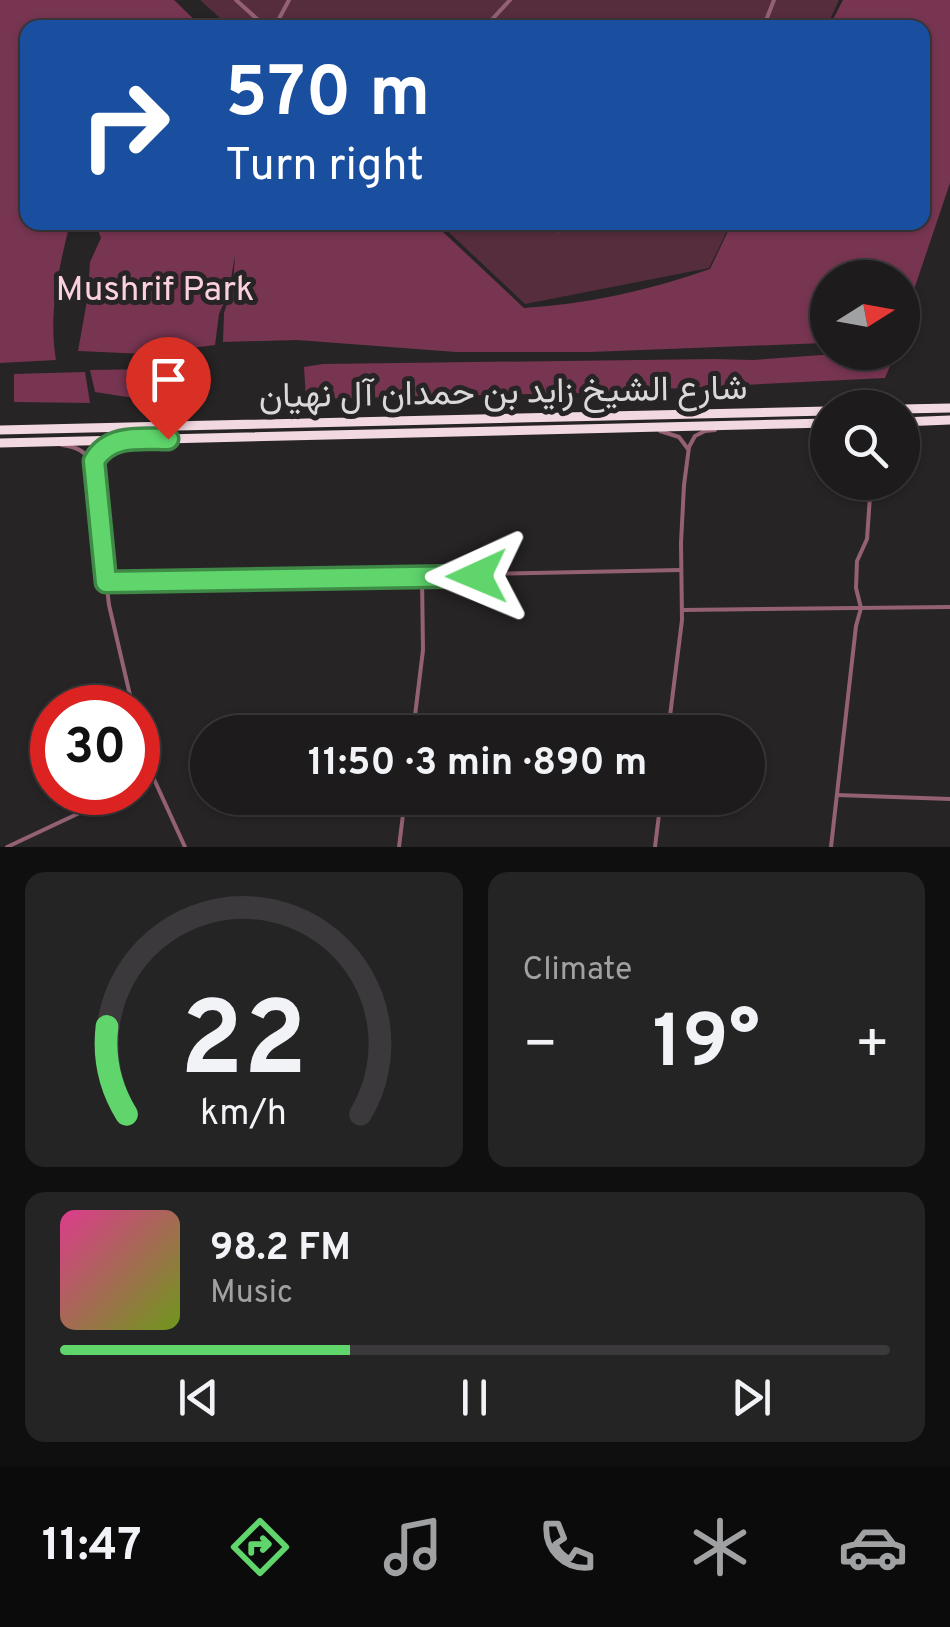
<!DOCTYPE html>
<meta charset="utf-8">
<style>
body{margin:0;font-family:Overpass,Vazirmatn,sans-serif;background:#252425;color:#f1f3f6;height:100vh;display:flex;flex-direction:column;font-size:38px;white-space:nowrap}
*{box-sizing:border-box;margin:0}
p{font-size:32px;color:#a0a1a3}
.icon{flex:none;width:55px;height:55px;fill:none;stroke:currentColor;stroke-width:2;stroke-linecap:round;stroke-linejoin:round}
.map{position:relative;height:847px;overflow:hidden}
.side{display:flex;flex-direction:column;gap:25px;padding:25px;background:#100f0f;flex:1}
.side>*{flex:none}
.guide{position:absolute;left:20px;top:20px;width:910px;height:210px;border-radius:20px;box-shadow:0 2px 8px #0004,0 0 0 2px #3b393b;background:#1a4fa0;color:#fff;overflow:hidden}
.needle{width:65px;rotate:79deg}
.controls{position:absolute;left:810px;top:260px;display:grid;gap:20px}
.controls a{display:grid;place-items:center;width:110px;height:110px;border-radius:50%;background:#1d1b1c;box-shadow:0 2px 8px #0004,0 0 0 2px #3b393b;font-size:50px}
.speed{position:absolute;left:30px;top:685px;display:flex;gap:20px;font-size:50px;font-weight:700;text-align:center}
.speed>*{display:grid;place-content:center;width:130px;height:130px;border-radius:50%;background:#1d1b1c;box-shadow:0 2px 8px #0004,0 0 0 2px #3b393b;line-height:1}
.speed .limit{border:15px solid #d22;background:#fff;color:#111}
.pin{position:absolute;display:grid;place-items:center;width:85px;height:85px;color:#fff;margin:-102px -42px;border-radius:50% 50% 50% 0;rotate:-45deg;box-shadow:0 0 10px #0007}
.pin .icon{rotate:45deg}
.me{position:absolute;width:110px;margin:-55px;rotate:269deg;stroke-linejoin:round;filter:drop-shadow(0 0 8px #0008)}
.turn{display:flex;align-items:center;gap:35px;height:210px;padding:0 40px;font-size:45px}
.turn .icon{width:130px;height:130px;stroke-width:2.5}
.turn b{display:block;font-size:70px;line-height:85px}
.big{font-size:75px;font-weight:700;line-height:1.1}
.side .card{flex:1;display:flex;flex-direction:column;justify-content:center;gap:15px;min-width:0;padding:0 35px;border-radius:20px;background:#252425}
.side .dial{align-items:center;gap:0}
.dial svg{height:260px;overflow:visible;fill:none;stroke:#3b393b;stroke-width:7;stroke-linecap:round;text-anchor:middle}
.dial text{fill:#f1f3f6;stroke:none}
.song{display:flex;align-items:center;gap:30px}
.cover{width:120px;height:120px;border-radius:15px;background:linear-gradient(135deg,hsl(330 70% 55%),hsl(80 70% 35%))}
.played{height:10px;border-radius:5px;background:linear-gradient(90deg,#5fd56b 35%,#3b393b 35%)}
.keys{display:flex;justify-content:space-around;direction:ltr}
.heat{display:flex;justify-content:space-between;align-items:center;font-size:55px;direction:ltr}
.side .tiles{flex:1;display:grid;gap:25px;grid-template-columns:1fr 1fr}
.card:last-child{grid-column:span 2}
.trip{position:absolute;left:190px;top:715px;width:575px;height:100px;border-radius:50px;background:#1d1b1c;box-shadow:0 2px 8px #0004,0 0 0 2px #3b393b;font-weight:700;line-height:100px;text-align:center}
.tab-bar{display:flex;height:160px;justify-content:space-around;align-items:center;background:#0c0b0b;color:#a0a1a3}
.tab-bar .icon{width:70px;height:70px}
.tab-bar .on{color:#5fd56b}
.tab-bar b{font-size:45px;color:#f1f3f6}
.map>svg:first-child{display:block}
</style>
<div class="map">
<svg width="950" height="847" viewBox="0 0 950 847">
<rect width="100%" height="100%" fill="#272425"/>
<!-- green -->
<g fill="#562d3d">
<polygon points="200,0 839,0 826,28 231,28"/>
<polygon points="439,223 731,223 709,268 525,304"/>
</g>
<!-- forest -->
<g fill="#773551">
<path d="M0,0H174L202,27L28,28V222L70,223C59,267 48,314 56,360L0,363Z"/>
<path d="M843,0H950V183L903,322L902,278H828L827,341L824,343L590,352H456L297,340L223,342L224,313L233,285L235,255L229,291L219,314L215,345L145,354L78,351L88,295L90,262L101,238L95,223H413L441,230L524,308C588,304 650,290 710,269L732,223L922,222V28L829,27Z"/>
<polygon points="836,354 894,356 885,378 581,393 306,399 304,367 323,364 714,359 753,360"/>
<polygon points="160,369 209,376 206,401 153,401 95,392 90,370"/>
<polygon points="85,372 90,403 14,402 14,374"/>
</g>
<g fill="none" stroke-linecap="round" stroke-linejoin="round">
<!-- street -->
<g stroke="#946174" stroke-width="4">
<polyline points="236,0 267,28"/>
<polyline points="274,28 289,0"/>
<polyline points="484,28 510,0"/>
<polyline points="763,28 774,0"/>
<path d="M531,222C550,233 568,233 587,222"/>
<polyline points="660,431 679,437 688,449"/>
<path d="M62,445C78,447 88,452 93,468L109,605L133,708"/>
<polyline points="94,463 101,450 115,443"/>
<polyline points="106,582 681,570"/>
<polyline points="682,610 950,607"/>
<polyline points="138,725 153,777 185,847"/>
<polyline points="413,732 423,650 422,577"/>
<polyline points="668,732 682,620 681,543 684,485 689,447 695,436 705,431 715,430"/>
<polyline points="138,786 153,777"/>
<polyline points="837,795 950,799"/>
<polyline points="7,847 124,792"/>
<polyline points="399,847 405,798"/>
<polyline points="655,847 661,798"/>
<polyline points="831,847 856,626 861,608 856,588 857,561 867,539 871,482"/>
</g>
<!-- highway -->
<g stroke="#f2d8e1" stroke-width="9">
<polyline points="902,409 950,408"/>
<polyline points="902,422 950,420"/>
<polyline points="0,430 828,411"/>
<polyline points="0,443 828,423"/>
</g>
</g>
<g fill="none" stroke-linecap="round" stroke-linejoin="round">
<!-- route casing -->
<g stroke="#3e8a46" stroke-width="25">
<path id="route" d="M168,439C141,439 109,434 94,461L106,582L477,576"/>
</g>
<!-- route -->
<use href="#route" stroke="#5fd56b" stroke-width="18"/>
</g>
<g text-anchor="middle" stroke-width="10" stroke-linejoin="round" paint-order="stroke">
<!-- park labels -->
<g font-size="35" fill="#fbd0df" stroke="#272425">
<text x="155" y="300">Mushrif Park</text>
</g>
<!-- street labels -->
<g font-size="35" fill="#dad8d9" stroke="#272425">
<text transform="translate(503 391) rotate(-1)" y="12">شارع الشيخ زايد بن حمدان آل نهيان</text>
</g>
</g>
</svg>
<div class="controls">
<a><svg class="needle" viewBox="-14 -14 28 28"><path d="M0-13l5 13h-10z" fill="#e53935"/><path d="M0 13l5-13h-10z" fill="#a0a1a3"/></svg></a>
<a><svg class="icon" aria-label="search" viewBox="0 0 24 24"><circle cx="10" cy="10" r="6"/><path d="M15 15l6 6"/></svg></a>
</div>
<div class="speed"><div class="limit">30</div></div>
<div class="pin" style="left:168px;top:439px;background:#d93025"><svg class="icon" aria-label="arrive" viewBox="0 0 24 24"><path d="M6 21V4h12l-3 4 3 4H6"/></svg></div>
<svg class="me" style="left:477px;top:576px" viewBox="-20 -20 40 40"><path d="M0-17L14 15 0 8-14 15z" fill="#5fd56b" stroke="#fff" stroke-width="4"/></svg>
<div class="trip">11:50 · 3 min · 890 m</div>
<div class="guide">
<div class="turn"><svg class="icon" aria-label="right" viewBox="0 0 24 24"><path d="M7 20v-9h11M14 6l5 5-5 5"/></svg><div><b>570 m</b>Turn right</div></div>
</div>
</div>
<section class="side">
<div class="tiles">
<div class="card dial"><svg viewBox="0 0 100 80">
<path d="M14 69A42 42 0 1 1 86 69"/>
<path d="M14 69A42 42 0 0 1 8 42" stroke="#5fd56b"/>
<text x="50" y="56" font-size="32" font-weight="700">22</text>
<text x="50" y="72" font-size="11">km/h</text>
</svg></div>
<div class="card"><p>Climate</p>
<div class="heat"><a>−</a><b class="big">19°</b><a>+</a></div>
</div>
<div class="card">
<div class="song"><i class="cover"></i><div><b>98.2 FM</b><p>Music</p></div></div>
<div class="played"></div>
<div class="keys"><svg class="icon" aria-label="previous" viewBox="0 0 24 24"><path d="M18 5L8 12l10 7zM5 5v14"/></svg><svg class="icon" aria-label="pause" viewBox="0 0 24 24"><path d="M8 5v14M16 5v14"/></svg><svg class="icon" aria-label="next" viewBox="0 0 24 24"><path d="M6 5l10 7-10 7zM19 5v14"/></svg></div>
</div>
</div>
</section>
<nav class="tab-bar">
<b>11:47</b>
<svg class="icon on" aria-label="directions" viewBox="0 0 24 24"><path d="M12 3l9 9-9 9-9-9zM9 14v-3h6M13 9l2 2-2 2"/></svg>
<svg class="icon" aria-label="music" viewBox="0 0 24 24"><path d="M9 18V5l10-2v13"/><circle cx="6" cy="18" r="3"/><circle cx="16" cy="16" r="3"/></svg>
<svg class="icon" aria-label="phone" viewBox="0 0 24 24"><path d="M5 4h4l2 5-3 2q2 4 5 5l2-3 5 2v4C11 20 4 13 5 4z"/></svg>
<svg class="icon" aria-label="climate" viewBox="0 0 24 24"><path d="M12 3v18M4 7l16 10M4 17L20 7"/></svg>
<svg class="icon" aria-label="car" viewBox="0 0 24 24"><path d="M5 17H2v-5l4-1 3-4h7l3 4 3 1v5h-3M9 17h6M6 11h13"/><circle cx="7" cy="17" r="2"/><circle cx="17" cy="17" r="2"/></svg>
</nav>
